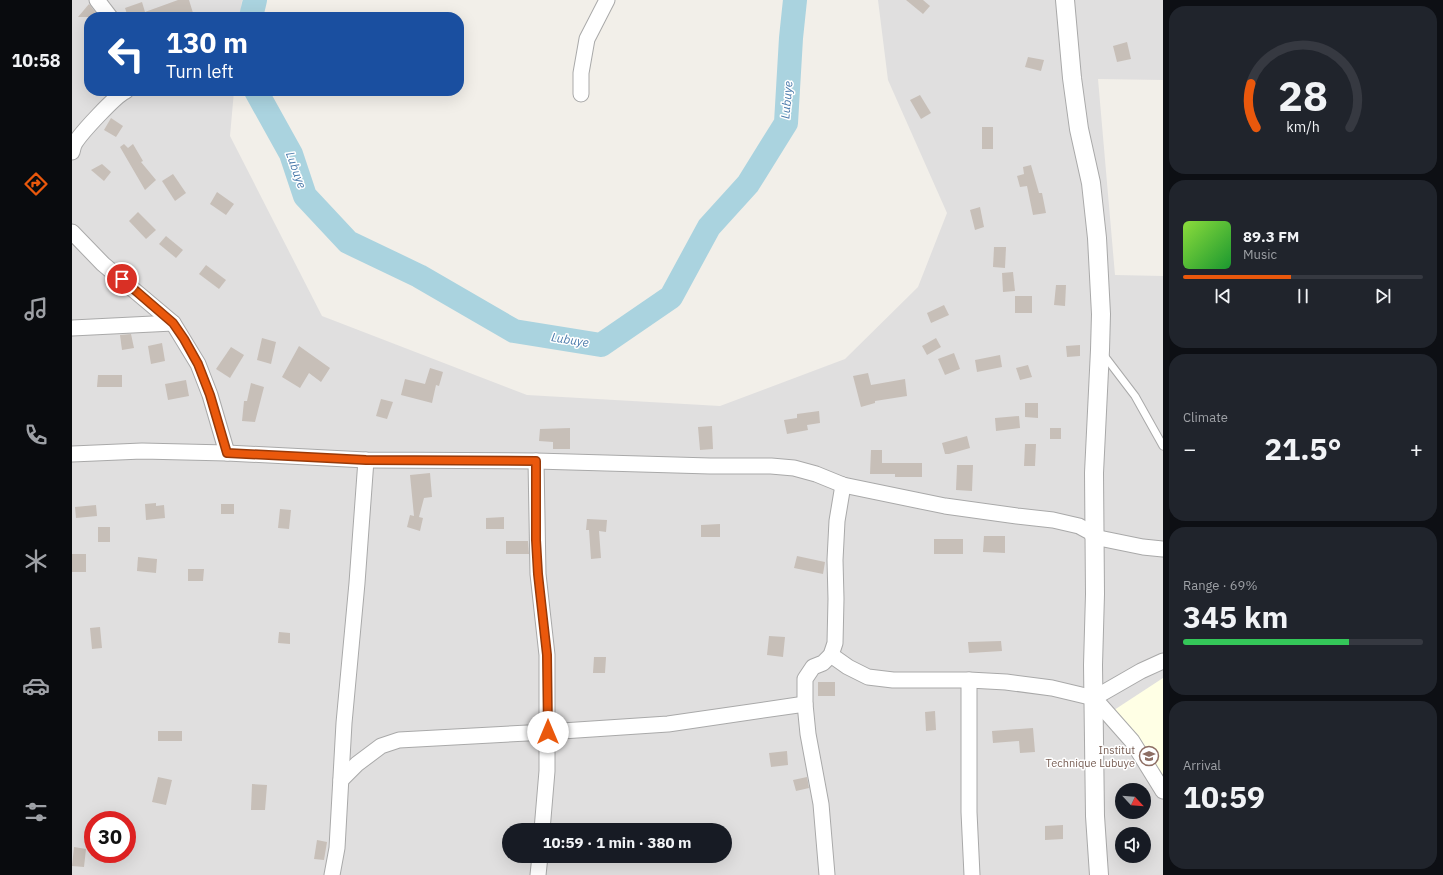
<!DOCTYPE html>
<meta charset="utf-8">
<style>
body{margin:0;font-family:"IBM Plex Sans",sans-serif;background:#20242c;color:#f1f3f6;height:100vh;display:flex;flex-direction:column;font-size:15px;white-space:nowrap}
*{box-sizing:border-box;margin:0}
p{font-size:13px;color:#9ea1a6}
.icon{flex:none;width:22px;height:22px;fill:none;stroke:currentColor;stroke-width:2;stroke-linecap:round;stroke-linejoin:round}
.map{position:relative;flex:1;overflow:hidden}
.side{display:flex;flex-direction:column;gap:6px;padding:6px;background:#0d0f14;width:280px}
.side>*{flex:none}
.top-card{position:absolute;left:12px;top:12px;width:380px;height:84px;border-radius:16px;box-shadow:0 4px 16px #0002;background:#1a4fa0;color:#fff;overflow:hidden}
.needle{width:26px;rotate:116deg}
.fabs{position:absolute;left:1043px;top:783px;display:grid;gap:8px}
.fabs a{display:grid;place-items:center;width:36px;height:36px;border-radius:50%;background:#171b24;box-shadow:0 4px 16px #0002;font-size:20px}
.speed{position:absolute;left:12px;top:811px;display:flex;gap:8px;font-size:20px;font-weight:700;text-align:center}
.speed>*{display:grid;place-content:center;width:52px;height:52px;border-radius:50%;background:#171b24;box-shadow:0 4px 16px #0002;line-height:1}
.speed .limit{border:6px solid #d22;background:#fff;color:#111}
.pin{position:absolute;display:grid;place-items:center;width:34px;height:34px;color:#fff;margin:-17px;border:2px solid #fff;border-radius:50%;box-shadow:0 1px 4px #0007}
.me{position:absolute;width:44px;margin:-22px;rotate:0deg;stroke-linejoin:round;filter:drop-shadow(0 0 3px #0008)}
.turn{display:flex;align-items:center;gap:14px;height:84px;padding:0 16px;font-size:18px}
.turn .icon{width:52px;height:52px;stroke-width:2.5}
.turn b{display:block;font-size:28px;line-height:34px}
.big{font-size:30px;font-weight:800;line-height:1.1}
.side .tile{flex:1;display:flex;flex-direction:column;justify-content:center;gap:6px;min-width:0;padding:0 14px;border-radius:16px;background:#20242c}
.side .dial{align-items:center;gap:0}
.dial svg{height:104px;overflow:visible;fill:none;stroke:#363941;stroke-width:7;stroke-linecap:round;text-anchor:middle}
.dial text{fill:#f1f3f6;stroke:none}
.song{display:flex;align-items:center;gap:12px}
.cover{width:48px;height:48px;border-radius:6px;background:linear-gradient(135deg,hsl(90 70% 55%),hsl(130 70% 35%))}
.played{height:4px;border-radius:2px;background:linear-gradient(90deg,#ea580c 45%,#363941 45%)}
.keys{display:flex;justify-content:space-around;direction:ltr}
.heat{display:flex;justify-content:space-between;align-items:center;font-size:22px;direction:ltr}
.charge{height:6px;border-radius:3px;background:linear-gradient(90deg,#34c759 69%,#363941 0)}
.trip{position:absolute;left:430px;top:823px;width:230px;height:40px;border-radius:20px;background:#171b24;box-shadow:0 4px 16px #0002;font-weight:800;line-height:40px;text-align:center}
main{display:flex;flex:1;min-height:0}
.menu{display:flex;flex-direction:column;width:72px;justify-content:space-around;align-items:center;background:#090b0e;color:#9ea1a6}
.menu .icon{width:28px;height:28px}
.menu .selected{color:#ea580c}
.menu b{font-size:18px;color:#f1f3f6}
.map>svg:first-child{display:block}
</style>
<main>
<nav class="menu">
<b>10:58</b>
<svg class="icon selected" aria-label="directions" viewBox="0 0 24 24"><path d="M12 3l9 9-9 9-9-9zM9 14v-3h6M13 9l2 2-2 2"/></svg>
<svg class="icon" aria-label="music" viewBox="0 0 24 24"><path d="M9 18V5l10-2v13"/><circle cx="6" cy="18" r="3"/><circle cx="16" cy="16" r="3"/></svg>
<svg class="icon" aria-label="phone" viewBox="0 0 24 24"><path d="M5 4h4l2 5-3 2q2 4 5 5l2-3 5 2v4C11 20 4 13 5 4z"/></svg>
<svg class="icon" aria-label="climate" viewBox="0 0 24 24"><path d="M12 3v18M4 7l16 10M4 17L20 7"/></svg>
<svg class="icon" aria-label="car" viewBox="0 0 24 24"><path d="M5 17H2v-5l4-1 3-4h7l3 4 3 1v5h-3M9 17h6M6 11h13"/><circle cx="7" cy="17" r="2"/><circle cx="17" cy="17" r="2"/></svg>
<svg class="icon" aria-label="filters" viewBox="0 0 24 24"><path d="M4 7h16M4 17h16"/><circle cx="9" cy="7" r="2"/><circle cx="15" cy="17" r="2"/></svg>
</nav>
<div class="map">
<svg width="1091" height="875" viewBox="0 0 1091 875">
<rect width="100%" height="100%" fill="#f2efe9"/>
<!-- residential -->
<path fill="#e0dfdf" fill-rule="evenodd" d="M0,0H170L168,17H17V91H162L158,136L250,316L455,395L648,406L773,359L846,287L875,213L816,80L806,0H1091V80L1026,79L1043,275L1091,276V875H0ZM1050,790H1072V812H1050ZM21,820H55V854H21ZM437,830H653V856H437ZM1050,834H1072V856H1050Z"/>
<!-- education -->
<polygon fill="#ffffe5" points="1091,678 1091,798 1036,714"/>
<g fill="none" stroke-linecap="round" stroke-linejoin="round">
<!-- river -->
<g stroke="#aad3df" stroke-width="24">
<polyline points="179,17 183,0"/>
<polyline points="184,91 219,154 233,196 276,242 347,276 442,331 529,345 599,297 637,227 676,184 714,123 719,38 723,0"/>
</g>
</g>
<!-- building -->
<g fill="#c7bfb8">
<polygon points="106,0 117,0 121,13 107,17 56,17 53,8 70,2 73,12"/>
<polygon points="834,0 851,0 858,6 851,14"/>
<polygon points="17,4 27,17 6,17"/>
<polygon points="1055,42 1059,59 1045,62 1041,46"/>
<polygon points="956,57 972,60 969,71 953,67"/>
<polygon points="848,95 859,113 849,119 838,100"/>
<polygon points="39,118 51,126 44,137 32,130"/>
<rect x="910" y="127" width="11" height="22"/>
<polygon points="52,144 56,148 61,144 71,161 69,162 84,180 73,190 48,147"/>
<polygon points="30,164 39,172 32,181 19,170"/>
<polygon points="959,165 967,193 970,193 974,213 961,215 955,186 948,187 945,176 952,174 951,167"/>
<polygon points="101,174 114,193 103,201 90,181"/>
<polygon points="145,192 162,204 154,215 138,204"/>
<polygon points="908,207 912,227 903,230 898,210"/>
<polygon points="66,212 84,230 74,239 57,221"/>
<polygon points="94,236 111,250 104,258 87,244"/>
<polygon points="922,247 934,247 933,268 921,267"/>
<polygon points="134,265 154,280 147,289 127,274"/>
<polygon points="941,272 943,291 931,292 930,273"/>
<polygon points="984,285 994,285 993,306 982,305"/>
<rect x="943" y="296" width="17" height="17"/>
<polygon points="872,305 877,315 859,323 855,313"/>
<polygon points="59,334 62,348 50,350 48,335"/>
<polygon points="190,338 204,342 199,364 185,360"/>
<polygon points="864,338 869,347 855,355 850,346"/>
<polygon points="90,343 93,361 79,364 76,346"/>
<polygon points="1008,345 1008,356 995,357 994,346"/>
<polygon points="227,346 258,368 249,382 237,373 228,388 210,377"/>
<polygon points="159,347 172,355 158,378 144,369"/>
<polygon points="882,353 888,369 873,375 866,359"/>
<polygon points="928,355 930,367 905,372 903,360"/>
<polygon points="956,365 960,377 948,380 944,368"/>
<polygon points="358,368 371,372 367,386 364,385 360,403 329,395 333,379 353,384"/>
<polygon points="796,373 799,385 833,379 835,396 803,401 803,403 789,407 781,376"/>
<polygon points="26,375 50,375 50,387 25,387"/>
<polygon points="114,380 117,396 96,400 93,384"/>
<polygon points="179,383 192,387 183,422 170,421 172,401 175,401"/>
<polygon points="309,399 321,402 315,419 304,416"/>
<polygon points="953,403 966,403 966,418 953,417"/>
<polygon points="747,411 748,423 735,425 736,430 715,434 712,420 725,418 725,414"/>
<polygon points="947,416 948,428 924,431 923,418"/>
<polygon points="640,426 641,449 628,450 626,427"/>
<polygon points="498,428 498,449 481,449 481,442 467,441 468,429"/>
<rect x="978" y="428" width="11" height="11"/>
<polygon points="895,436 898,448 877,454 873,454 870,443"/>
<polygon points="953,444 964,444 963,466 952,466"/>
<polygon points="799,450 810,450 810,463 850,463 850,477 823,477 823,474 798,474"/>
<polygon points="885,465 901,465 900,491 884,490"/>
<polygon points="358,473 360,497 352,498 347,517 351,518 348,531 335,527 338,515 342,516 338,475"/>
<polygon points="84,503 84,506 92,505 93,518 74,520 73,504"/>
<rect x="149" y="504" width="13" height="10"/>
<polygon points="24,505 25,516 4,518 3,507"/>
<polygon points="208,509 219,510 217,529 206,528"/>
<polygon points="432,517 432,529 414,529 414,518"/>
<polygon points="515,519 535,520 534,532 527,531 529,558 519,559 517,530 514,530"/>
<polygon points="648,524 648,537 629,537 629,525"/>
<rect x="26" y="527" width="12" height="15"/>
<polygon points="912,536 933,536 933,553 911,552"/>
<rect x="862" y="539" width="29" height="15"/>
<polygon points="434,541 456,541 457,554 434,554"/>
<rect x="0" y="554" width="14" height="18"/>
<polygon points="725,556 753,562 751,574 722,568"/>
<polygon points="66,557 85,559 84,573 65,571"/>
<polygon points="116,569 132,569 131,581 116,581"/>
<polygon points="28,627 30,648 20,649 18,628"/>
<polygon points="207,632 218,633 218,644 206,643"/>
<polygon points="697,636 713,637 711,657 695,655"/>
<polygon points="929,641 930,651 897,653 896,642"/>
<polygon points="522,657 534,657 533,673 521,673"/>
<rect x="746" y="682" width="17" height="14"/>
<polygon points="863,711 864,730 854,731 853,712"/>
<polygon points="961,728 963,752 948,753 947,741 921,743 920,731"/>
<rect x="86" y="731" width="24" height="10"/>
<polygon points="715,751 716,765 699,767 697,753"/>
<polygon points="86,777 100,780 94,805 80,802"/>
<polygon points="735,777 737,788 724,791 721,780"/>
<polygon points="180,784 195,785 193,810 179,810"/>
<polygon points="991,825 991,839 973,840 973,826"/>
<polygon points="245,840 255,842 252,860 242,859"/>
<polygon points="2,847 14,849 12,867 0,866"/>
</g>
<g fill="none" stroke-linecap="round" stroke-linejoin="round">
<!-- service casing -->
<g stroke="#a9a9a9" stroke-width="9">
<polyline id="service" points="1031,354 1063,396 1091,446"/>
</g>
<!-- minor casing -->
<g stroke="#a9a9a9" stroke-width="17">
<g id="minor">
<polyline points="25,0 38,17"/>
<polyline points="509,94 509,73 515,39 535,0"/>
<path d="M0,152C1,149 1,146 3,143C9,133 44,95 54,91"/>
<polyline points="0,232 31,264 101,323 126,364 138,395 155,453"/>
<polyline points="0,328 101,323"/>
<polyline points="0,454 70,451 155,453 294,460 464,461 638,466 699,466 722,468 744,474 771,485 873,506 945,516 981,520 1007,526 1018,532 1022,537 1071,547 1091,549"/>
<polyline points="464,461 466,574 475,655 475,771 470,830"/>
<polyline points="759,655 776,667 796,677 821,680 897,680 934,682 980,688 1022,698"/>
<polyline points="1091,661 1069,671 1022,698 1060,741 1091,791"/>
<polyline points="897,680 897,812 900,875"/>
<polyline points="269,780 285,764 309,746 327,740 475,732 596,724 733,704"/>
<polyline points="260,875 265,848 272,723 285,583 294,460"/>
<polyline points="466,875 468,856"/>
<polyline points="755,875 749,804 736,734 733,704 733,679 741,667 751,663 759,655 763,643 764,599 763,560 765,521 771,485"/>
</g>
</g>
<!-- tertiary casing -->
<g stroke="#a9a9a9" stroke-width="20">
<polyline id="tertiary" points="993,0 1000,78 1007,129 1019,183 1025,238 1029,314 1028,350 1022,473 1023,594 1021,665 1023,816 1027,875"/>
</g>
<!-- service -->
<use href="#service" stroke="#fff" stroke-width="7"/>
<!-- minor -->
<use href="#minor" stroke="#fff" stroke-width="15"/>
<!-- tertiary -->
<use href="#tertiary" stroke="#fff" stroke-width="18"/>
</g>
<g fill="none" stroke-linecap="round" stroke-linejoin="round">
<!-- route casing -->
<g stroke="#983908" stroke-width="10">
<polyline id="route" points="50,279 101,323 112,339 126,364 138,395 155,453 294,460 464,461 464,540 466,574 475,655 476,732"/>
</g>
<!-- route -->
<use href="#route" stroke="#ea580c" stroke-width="7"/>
</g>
<!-- icons -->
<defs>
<g id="school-ring" transform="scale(1)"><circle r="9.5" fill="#fff" stroke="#8d6e63" stroke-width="1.5"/><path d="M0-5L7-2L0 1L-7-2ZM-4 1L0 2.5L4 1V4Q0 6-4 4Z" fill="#8d6e63"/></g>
</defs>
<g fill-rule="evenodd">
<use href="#school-ring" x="1077" y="756"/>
</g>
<g text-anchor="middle" stroke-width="3" stroke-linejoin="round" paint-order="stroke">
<!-- education labels -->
<g font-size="11" fill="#785e54" stroke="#fff" text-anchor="end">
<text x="1063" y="754">Institut<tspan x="1063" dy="13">Technique Lubuye</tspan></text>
</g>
<!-- water labels -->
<g font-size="12" font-style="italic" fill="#4a7aab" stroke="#fff">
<text transform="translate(715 100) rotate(-85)" y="4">Lubuye</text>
<text transform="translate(224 170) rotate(70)" y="4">Lubuye</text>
<text transform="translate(498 340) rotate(9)" y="4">Lubuye</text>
</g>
</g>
</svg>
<div class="fabs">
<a><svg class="needle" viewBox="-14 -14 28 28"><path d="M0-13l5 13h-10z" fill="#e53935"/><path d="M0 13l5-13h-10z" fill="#9ea1a6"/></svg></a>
<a><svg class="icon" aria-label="sound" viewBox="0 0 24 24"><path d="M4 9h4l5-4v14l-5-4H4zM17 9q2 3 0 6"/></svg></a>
</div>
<div class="speed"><div class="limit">30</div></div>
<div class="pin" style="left:50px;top:279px;background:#d93025"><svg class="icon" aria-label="arrive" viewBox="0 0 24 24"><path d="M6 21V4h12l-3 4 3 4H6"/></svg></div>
<svg class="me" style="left:476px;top:732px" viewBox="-20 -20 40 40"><circle r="19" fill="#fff"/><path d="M0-13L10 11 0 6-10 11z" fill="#ea580c"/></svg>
<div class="trip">10:59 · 1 min · 380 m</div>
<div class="top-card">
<div class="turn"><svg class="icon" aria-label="left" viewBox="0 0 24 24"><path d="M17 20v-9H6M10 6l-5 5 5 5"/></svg><div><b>130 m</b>Turn left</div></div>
</div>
</div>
<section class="side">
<div class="tile dial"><svg viewBox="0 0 100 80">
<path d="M14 69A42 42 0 1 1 86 69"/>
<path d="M14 69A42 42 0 0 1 10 35" stroke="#ea580c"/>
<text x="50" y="56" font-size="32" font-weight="700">28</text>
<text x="50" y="72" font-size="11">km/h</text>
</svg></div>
<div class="tile">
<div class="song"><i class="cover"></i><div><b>89.3 FM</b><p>Music</p></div></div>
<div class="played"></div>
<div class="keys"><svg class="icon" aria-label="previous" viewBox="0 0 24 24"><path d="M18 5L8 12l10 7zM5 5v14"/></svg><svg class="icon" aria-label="pause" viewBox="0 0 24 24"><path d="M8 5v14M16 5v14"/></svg><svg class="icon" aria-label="next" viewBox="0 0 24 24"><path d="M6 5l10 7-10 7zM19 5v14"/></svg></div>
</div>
<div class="tile"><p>Climate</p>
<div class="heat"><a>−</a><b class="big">21.5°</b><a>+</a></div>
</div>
<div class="tile"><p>Range · 69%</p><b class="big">345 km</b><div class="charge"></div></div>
<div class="tile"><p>Arrival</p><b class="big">10:59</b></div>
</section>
</main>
